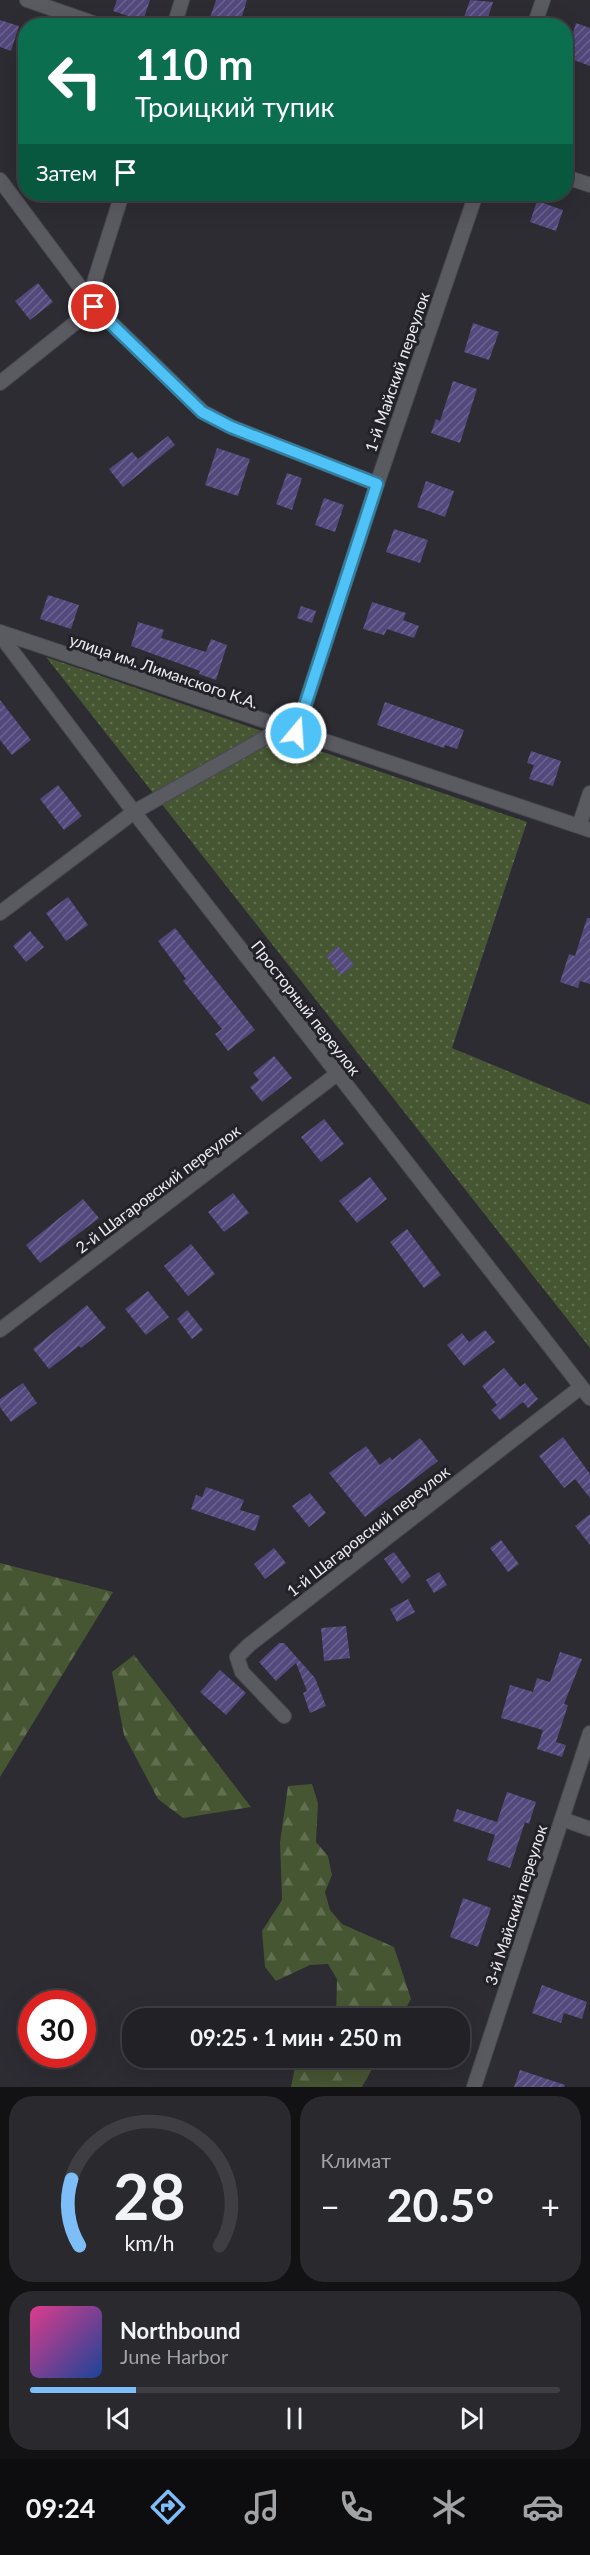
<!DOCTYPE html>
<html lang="ru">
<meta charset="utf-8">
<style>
body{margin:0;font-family:Lato,sans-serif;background:#29292e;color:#f1f3f6;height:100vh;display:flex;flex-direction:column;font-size:22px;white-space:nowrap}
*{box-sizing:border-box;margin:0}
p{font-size:20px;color:#a2a3a7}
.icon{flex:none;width:33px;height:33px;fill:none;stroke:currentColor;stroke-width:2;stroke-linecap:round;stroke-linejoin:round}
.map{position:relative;height:2087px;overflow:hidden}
.drawer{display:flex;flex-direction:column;gap:9px;padding:9px;background:#121215;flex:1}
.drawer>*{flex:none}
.hud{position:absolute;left:18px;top:18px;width:555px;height:183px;border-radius:24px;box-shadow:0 6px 24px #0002,0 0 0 2px #3e3e43;background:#0b6e4f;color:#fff;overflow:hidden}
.speed{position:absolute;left:18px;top:1990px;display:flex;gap:12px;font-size:30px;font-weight:700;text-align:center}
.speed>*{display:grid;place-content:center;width:78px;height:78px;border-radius:50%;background:#212126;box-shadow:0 6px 24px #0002,0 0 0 2px #3e3e43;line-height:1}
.speed .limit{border:9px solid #d22;background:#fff;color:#111}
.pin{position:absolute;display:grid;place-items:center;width:51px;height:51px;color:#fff;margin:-26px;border:3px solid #fff;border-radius:50%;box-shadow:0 2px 6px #0007}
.me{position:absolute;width:66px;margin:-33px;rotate:18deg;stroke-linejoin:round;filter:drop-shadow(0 0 4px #0008)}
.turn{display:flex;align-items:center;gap:21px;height:126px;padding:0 18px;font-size:27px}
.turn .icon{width:78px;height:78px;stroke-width:2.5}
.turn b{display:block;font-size:42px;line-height:51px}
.then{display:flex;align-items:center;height:57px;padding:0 18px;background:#0003;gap:12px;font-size:22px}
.big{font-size:45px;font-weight:700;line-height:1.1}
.drawer .widget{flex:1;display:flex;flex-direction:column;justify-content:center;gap:9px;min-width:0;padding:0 21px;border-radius:24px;background:#29292e}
.drawer .dial{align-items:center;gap:0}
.dial svg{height:156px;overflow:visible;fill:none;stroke:#3e3e43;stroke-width:7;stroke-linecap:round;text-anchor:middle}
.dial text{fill:#f1f3f6;stroke:none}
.song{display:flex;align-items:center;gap:18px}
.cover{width:72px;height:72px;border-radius:9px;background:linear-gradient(135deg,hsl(330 70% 55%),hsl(220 70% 35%))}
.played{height:6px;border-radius:3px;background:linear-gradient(90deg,#7dbef9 20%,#3e3e43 20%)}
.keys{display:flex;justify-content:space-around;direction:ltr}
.heat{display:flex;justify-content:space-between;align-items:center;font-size:33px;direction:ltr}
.drawer .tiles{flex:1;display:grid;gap:9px;grid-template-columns:1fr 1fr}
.widget:last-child{grid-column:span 2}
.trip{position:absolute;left:122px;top:2008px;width:348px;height:60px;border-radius:24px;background:#212126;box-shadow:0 6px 24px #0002,0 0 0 2px #3e3e43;font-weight:700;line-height:60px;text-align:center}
.tab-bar{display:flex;height:96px;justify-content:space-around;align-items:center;background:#0d0d0f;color:#a2a3a7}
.tab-bar .icon{width:42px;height:42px}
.tab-bar .active{color:#7dbef9}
.tab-bar b{font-size:27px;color:#f1f3f6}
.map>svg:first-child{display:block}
</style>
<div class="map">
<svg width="590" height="2087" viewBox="0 0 590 2087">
<defs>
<pattern id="grass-dots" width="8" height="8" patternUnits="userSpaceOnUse" patternTransform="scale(1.5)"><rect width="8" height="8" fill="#465532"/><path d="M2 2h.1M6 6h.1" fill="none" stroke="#616e50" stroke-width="1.8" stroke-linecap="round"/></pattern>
<pattern id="forest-firs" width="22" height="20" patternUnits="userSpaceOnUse" patternTransform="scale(1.5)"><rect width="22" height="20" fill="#465532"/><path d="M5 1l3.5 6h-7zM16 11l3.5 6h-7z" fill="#616e50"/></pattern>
<pattern id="building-hatch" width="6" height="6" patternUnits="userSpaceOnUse" patternTransform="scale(1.5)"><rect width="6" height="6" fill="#53497d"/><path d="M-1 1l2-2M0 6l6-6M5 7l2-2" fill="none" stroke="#6c6490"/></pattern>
</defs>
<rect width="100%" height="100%" fill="#2c2c32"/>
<!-- grass -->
<polygon fill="url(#grass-dots)" points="46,657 527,822 452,1048 590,1105 590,1348"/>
<!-- forest -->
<g fill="url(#forest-firs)">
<polygon points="0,1563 113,1592 0,1777"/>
<polygon points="134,1655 251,1807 183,1818 158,1799 124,1735 112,1672"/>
<polygon points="312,1784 318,1803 316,1842 328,1856 332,1875 325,1892 330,1910 342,1924 394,1947 411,1999 400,2019 336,2019 337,1979 328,1964 310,1965 276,1981 265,1967 262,1931 282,1900 280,1842 288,1786"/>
<polygon points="309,2058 378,2058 362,2087 291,2087 295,2067"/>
</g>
<!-- building -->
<g fill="url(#building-hatch)">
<polygon points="117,0 150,0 143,21 113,11"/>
<polygon points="216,0 247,0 239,26 210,18"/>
<polygon points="470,0 493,2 485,26 461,26"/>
<polygon points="0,20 19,26 11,51 0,47"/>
<polygon points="576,23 590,28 590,66 566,57"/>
<polygon points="537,201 563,210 556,231 530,222"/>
<polygon points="38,283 53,302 30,320 15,301"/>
<polygon points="473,323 499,332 489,360 464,352"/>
<polygon points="453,381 477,389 460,443 431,433 436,419 440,421"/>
<polygon points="168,436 175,445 123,487 109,469 132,452 138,459"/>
<polygon points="217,448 250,459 238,496 205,485"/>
<polygon points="287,473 302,478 292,510 276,504"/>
<polygon points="426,481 454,491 445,517 417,507"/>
<polygon points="324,498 344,505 335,532 315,525"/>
<polygon points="394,529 428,540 420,563 386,552"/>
<polygon points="48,595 79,605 71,629 40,619"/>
<polygon points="372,602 406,613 403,620 419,626 414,638 387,629 384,635 363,629"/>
<polygon points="301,606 316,611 312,623 297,618"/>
<polygon points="138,622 164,630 161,638 206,652 211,639 227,645 216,680 199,674 200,671 131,646"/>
<polygon points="0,700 31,740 12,755 0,740"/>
<polygon points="385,702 464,730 457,749 445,745 444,748 377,725"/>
<polygon points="531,751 561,761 553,786 529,779 534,765 527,763"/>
<polygon points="58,785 82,816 64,830 40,799"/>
<polygon points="68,897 88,925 66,941 46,913"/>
<polygon points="587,918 590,918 590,984 580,981 578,988 560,982 569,954 575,956"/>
<polygon points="175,928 255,1030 228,1051 215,1034 222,1029 183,981 186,979 158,941"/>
<polygon points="30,931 44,947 26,962 13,946"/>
<polygon points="338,946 354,965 341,975 326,956"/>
<polygon points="274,1056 292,1078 262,1102 250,1087 259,1080 253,1073"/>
<polygon points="324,1119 344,1144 321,1162 301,1137"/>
<polygon points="370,1177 387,1199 357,1223 339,1201"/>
<polygon points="233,1193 249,1213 224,1232 208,1212"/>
<polygon points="83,1199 99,1218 40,1263 26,1245"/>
<polygon points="407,1229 441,1275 424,1288 390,1242"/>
<polygon points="191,1244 215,1274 188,1296 164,1266"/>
<polygon points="148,1291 169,1317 146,1335 125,1309"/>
<polygon points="87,1305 106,1328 81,1348 79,1346 49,1369 33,1349"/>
<polygon points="187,1310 203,1330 192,1339 177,1319"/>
<polygon points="485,1330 495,1342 464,1366 447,1345 462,1333 469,1342"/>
<polygon points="504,1368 520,1387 525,1383 538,1399 528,1408 523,1402 500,1420 491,1410 497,1405 482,1386"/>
<polygon points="23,1383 37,1403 11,1422 0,1407 0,1399"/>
<polygon points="563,1437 590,1474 590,1498 575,1479 564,1488 539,1456"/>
<polygon points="420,1438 438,1461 365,1517 329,1473 366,1446 380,1465 390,1457 392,1460"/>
<polygon points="206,1487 244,1500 240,1510 260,1516 255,1531 191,1509 196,1495 202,1497"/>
<polygon points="310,1493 326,1513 309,1527 292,1506"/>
<polygon points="590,1514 590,1545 575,1526"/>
<polygon points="501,1540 519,1564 508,1572 490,1548"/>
<polygon points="274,1548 286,1563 265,1579 254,1564"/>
<polygon points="394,1552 411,1576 402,1584 384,1559"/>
<polygon points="439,1572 447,1585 434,1593 426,1580"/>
<polygon points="408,1599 415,1612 397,1622 390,1609"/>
<polygon points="346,1626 350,1658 324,1661 321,1628"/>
<polygon points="279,1643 284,1643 315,1678 326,1706 310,1713 303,1693 307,1691 296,1663 276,1681 259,1662"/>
<polygon points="560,1652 582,1659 564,1704 568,1705 556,1742 566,1745 562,1757 537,1749 543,1730 501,1718 510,1685 533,1692 537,1678 550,1682"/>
<polygon points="220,1670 246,1693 226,1715 200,1692"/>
<polygon points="507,1792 536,1802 529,1824 525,1822 510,1868 487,1860 495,1835 453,1821 457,1809 497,1822"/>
<polygon points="463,1898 491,1908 478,1947 450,1937"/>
<polygon points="542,1985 587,2002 582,2019 564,2013 561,2023 532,2013"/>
<polygon points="520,2070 565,2085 564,2087 514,2087"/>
</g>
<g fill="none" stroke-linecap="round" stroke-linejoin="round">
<!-- minor casing -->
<g stroke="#48494e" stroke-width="16">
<g id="minor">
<polyline points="27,0 102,26"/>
<polyline points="174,26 182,0"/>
<polyline points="534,26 543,0"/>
<polyline points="566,177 590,185"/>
<polyline points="0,180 95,307 203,412 231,427 377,484"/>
<polyline points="0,383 95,307 92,289 122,194"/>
<polyline points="0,632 590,830"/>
<polyline points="0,635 134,812 590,1398"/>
<polyline points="579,826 590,793"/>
<polyline points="0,913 134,812 270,735 296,733 377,484 476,194"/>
<polyline points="0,1330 337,1074"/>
<polyline points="284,1716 242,1672 237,1657 249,1645 581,1387"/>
<polyline points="562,1819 590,1829"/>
<polyline points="474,2087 590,1733"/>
</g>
</g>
<!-- minor -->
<use href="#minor" stroke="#5a5a61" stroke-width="14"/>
</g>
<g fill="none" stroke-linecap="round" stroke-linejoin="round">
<!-- route casing -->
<g stroke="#337fa1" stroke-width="15">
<polyline id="route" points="94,307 202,412 231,427 377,484 296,733"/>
</g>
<!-- route -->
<use href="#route" stroke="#4fc3f7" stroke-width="10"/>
</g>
<g text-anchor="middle" stroke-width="6" stroke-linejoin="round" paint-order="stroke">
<!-- street labels -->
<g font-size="16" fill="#ededf1" stroke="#222228">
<text transform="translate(397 372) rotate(-71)" y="6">1-й Майский переулок</text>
<text transform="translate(164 671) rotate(19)" y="6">улица им. Лиманского К.А.</text>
<text transform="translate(306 1008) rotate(52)" y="6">Просторный переулок</text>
<text transform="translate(158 1189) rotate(-37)" y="6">2-й Шагаровский переулок</text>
<text transform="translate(368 1531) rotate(-38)" y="6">1-й Шагаровский переулок</text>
<text transform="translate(516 1905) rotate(-72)" y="6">3-й Майский переулок</text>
</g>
</g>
</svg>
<div class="speed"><div class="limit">30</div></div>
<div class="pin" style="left:94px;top:307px;background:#d93025"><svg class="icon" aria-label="arrive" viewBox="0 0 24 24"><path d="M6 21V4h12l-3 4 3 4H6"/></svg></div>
<svg class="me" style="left:296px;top:733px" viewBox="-20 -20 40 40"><circle r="17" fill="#4fc3f7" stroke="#fff" stroke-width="3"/><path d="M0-11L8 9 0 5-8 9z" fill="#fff"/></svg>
<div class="trip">09:25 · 1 мин · 250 m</div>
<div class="hud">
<div class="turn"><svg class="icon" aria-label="left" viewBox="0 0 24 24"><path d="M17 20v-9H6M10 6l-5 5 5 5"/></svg><div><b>110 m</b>Троицкий тупик</div></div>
<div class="then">Затем<svg class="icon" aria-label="arrive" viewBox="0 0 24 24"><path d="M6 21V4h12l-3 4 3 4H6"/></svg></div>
</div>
</div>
<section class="drawer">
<div class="tiles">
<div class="widget dial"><svg viewBox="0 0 100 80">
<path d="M14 69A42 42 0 1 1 86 69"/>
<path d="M14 69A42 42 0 0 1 10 35" stroke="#7dbef9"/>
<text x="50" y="56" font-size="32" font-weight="700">28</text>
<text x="50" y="72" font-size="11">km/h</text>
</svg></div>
<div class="widget"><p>Климат</p>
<div class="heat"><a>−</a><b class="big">20.5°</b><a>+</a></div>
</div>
<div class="widget">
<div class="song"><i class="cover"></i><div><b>Northbound</b><p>June Harbor</p></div></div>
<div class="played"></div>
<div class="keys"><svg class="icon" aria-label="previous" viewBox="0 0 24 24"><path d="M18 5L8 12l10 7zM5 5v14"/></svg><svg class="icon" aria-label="pause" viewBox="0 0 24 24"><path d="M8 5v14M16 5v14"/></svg><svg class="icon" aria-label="next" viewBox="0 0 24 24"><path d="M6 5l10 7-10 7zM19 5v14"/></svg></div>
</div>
</div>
</section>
<nav class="tab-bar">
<b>09:24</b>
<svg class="icon active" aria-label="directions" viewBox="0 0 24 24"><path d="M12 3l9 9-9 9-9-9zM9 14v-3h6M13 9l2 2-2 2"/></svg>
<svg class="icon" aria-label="music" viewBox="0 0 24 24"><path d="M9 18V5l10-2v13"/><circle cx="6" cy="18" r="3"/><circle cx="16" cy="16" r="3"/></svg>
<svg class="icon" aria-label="phone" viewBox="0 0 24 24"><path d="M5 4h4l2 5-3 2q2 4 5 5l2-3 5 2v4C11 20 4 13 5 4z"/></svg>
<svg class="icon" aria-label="climate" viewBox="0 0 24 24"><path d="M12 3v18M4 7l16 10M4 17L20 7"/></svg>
<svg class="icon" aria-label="car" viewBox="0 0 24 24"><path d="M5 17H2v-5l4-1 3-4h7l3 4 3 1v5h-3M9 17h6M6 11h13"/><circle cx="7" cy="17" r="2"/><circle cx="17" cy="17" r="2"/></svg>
</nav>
